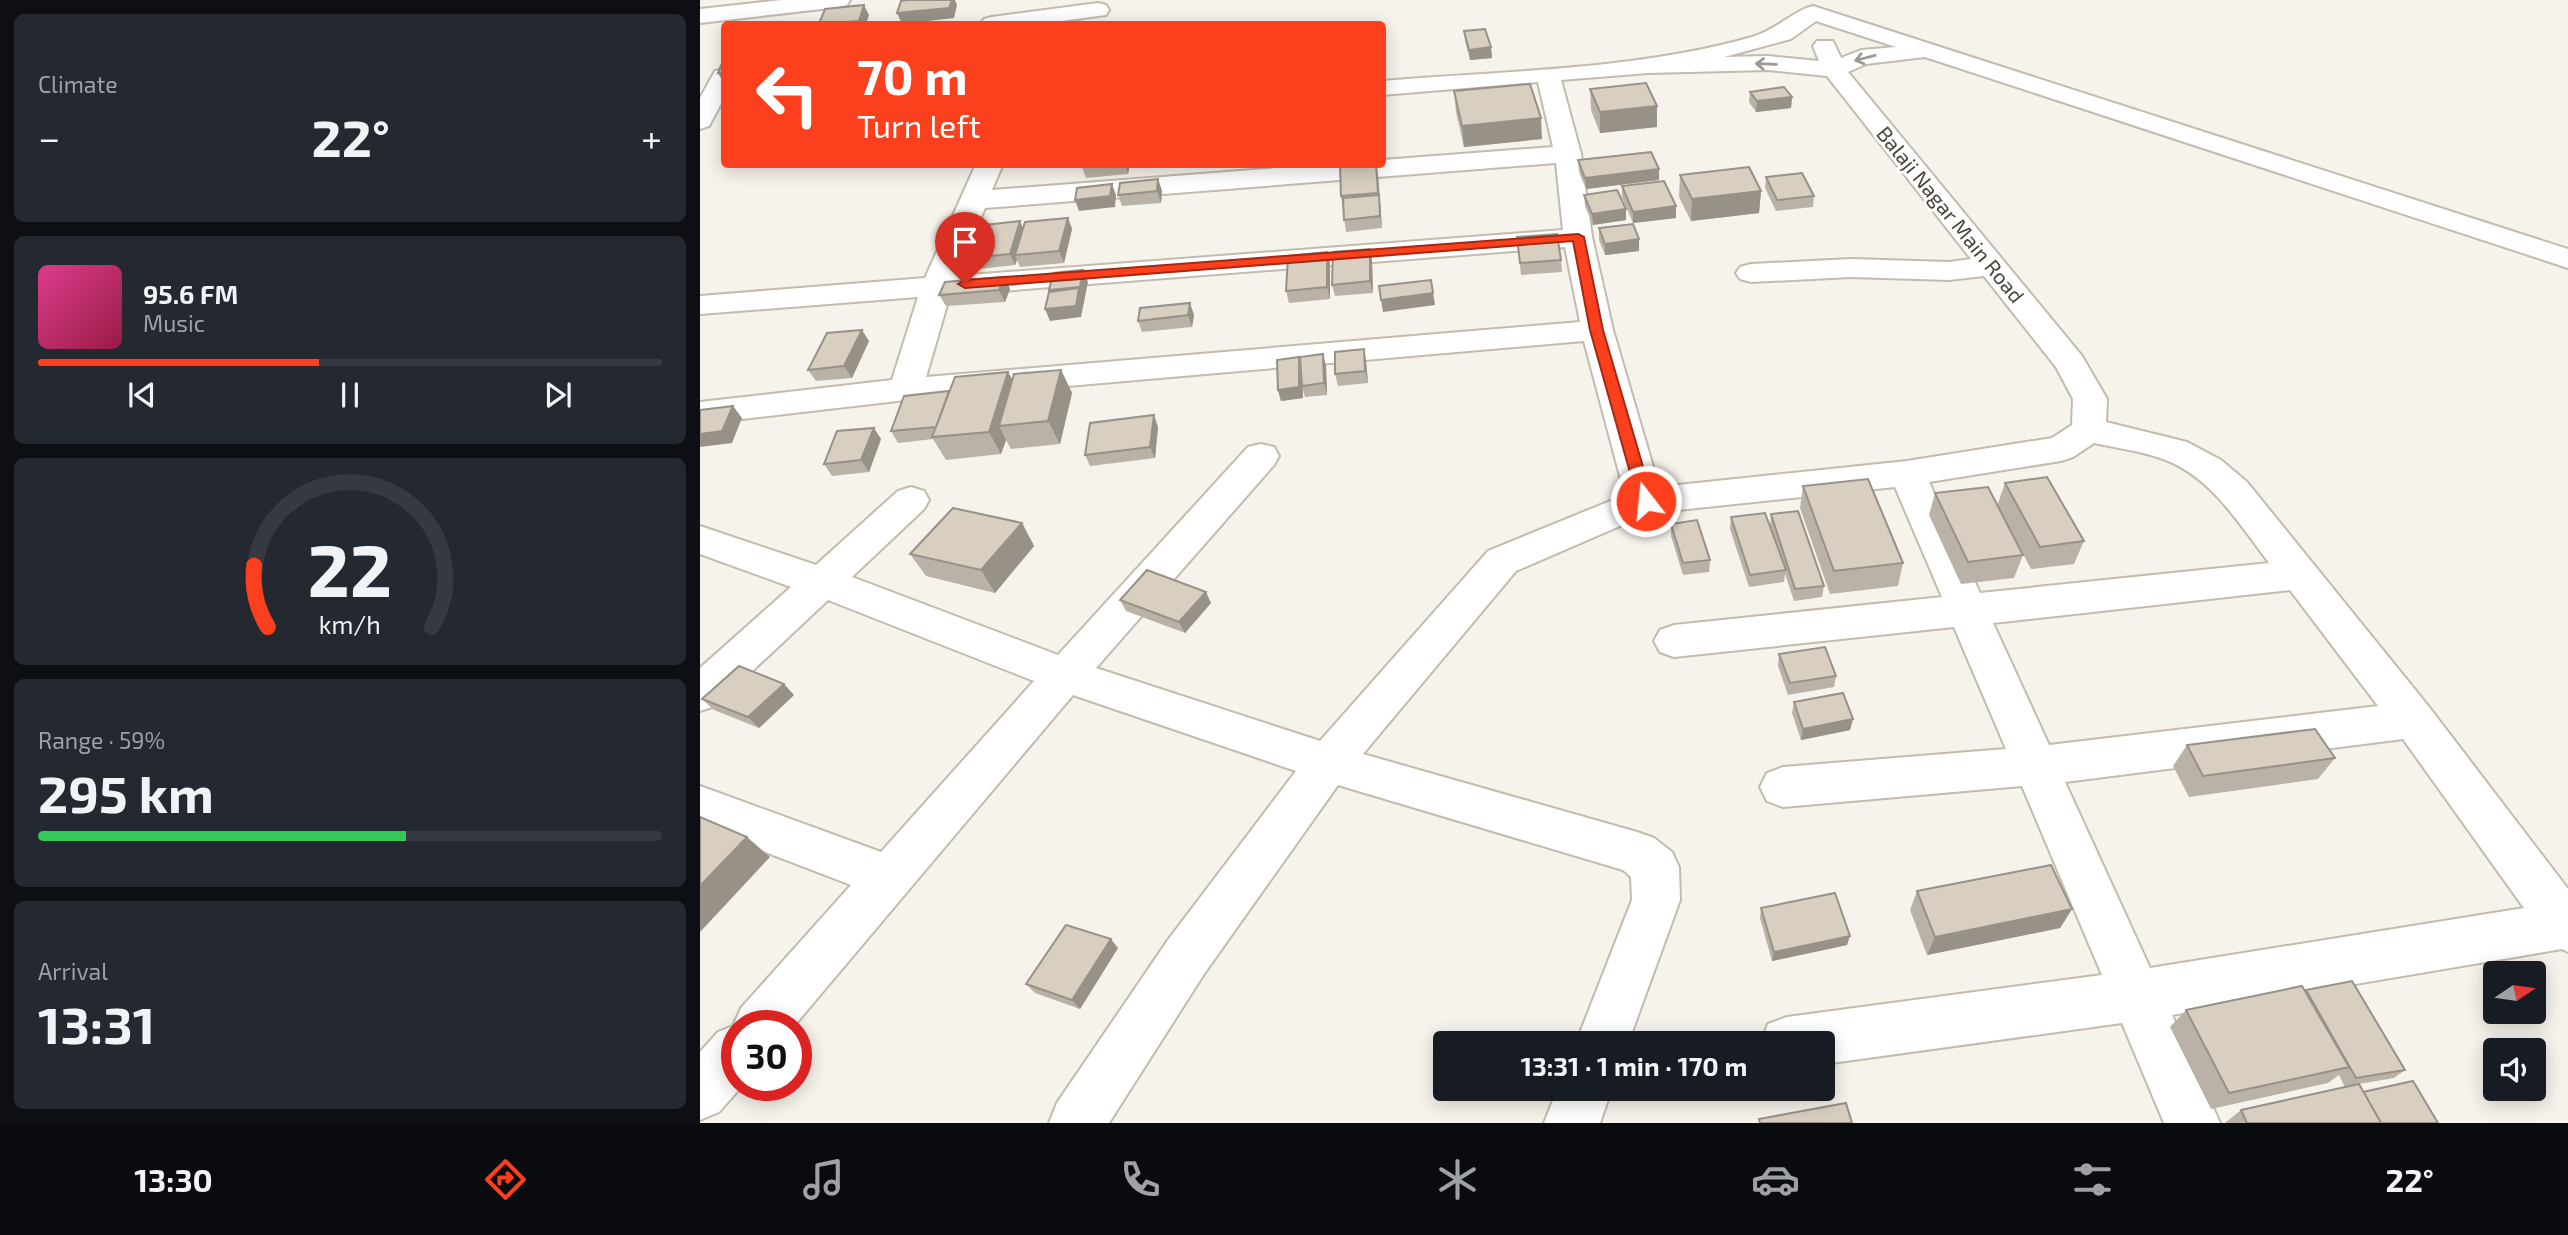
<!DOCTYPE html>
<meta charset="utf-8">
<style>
body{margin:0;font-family:"Exo 2",sans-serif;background:#242831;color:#f1f3f6;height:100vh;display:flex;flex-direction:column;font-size:26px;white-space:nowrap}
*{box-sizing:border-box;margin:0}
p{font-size:23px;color:#9ea1a6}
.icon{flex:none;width:38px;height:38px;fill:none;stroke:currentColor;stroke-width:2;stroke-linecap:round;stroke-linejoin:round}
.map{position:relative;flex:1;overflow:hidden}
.panel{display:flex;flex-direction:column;gap:14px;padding:14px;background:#0d0f14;width:700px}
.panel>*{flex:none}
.banner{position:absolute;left:21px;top:21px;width:665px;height:147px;border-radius:7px;box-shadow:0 4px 18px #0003;background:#fc3f1d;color:#fff;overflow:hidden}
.needle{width:46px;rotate:77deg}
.fabs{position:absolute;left:1783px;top:961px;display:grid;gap:14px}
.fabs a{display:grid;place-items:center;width:63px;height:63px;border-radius:7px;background:#171b24;box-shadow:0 4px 18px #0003;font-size:35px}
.speed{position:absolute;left:21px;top:1010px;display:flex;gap:14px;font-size:35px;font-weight:700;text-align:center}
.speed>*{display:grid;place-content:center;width:91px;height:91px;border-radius:50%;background:#171b24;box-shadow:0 4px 18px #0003;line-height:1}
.speed .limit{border:10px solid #d22;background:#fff;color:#111}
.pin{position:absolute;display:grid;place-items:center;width:60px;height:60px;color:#fff;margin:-72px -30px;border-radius:50% 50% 50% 0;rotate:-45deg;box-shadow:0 0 7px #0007}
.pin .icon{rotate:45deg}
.me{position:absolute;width:77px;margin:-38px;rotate:344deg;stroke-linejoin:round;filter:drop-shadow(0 0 5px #0008)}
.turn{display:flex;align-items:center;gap:24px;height:147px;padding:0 21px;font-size:32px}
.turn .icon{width:91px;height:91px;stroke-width:2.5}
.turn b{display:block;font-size:49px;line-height:60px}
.big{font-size:52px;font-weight:700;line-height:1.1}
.panel .tile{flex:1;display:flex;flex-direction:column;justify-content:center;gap:10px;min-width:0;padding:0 24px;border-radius:10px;background:#242831}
.panel .dial{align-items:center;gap:0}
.dial svg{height:182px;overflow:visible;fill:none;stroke:#363941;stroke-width:7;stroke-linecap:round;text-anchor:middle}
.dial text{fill:#f1f3f6;stroke:none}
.song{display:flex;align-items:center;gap:21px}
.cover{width:84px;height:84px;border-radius:10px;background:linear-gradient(135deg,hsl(330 70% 55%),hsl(340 70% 35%))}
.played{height:7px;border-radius:4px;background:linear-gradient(90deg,#fc3f1d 45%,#363941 45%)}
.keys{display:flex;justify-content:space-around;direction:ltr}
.heat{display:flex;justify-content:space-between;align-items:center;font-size:38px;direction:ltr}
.charge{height:10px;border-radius:5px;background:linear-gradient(90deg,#34c759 59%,#363941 0)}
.trip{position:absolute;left:733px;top:1031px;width:402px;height:70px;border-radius:7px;background:#171b24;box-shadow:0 4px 18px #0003;font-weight:700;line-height:70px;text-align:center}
.dock{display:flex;height:112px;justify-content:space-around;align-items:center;background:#090b0e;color:#9ea1a6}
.dock .icon{width:49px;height:49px}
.dock .current{color:#fc3f1d}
.dock b{font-size:32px;color:#f1f3f6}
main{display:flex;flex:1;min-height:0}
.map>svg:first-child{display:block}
</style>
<main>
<section class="panel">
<div class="tile"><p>Climate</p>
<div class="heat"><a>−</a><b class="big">22°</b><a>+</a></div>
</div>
<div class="tile">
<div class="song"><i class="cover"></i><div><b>95.6 FM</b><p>Music</p></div></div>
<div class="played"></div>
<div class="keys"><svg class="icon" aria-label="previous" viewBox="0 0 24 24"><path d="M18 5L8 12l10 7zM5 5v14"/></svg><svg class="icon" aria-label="pause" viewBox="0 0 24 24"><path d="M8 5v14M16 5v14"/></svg><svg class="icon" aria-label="next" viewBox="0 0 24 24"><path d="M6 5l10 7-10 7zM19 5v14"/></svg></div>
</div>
<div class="tile dial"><svg viewBox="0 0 100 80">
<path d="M14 69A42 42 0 1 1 86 69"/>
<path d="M14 69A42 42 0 0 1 8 42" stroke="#fc3f1d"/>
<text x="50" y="56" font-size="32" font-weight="700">22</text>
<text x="50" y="72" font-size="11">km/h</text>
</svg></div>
<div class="tile"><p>Range · 59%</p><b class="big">295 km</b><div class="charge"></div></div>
<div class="tile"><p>Arrival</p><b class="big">13:31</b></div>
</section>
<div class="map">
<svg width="1868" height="1123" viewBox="0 0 1868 1123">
<rect width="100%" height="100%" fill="#f6f3ec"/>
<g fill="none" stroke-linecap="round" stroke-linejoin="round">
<!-- minor casing -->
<g stroke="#c2bbae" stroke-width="4">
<g id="minor">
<polygon points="82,0 150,0 147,5 139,7 0,23 0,9"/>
<polygon points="398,3 406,5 409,10 406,15 339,24 281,24 284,19 292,17"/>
<path d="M1113,6L1868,249V268L1225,57L1166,64L1148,72L1382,356L1407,399L1406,422L1487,442L1521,460L1547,482L1729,707L1868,889V952L1862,949L1472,1015L1520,1123H1464L1422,1023L1124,1064V1043H1061L1068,1024L1087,1017L1402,975L1322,786L1083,807L1067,801L1060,787L1067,773L1083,767L1306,749L1254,627L974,657L960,652L954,641L960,630L974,625L1242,597L1195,487L950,513L816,571L663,754L937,832L954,838L972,852L979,867L980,900L928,1043H876L932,900L931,877L923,870L638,785L504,974L409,1123H349L357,1103L468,940L596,771L373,695L94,1026H37V1085H43L19,1112L0,1120V1052L18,1032L33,1026L41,1008L151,885L0,827V786L181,852L334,681L128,600L15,706L0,711V668L91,587L0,554V526L116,565L198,491L211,487L224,491L229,500L224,509L152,577L358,655L548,447L561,444L574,447L579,456L574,465L396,668L620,741L788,551L925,495L884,341L206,400L0,424V402L192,380L218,297L0,314V296L225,278L276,164H303L292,190L629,164H682V160L853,147L838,82L682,95V81C802,71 937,70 1052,37C1076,30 1093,11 1113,6ZM1116,21L1196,47L1161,50L1141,58L1133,41H1117L1113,46L1119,61L1068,56L1024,57L1091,39ZM1068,70L1127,76L1271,259L1249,262L1151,259L1051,264L1040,267L1036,273L1040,279L1051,282L1151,277L1249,280L1284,276L1356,367L1373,399L1372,425L1352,438L1207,461L959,487L913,330L892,237L881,154L861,80L948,73ZM856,163L863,230L256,276L285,208ZM865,247L880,322L226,377L250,295ZM1394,443C1417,448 1441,451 1463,459C1511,476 1540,525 1569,563L1280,593L1229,482L1361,461L1373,457ZM1590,590L1678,706L1349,745L1293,623ZM1703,739L1824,908L1450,968L1365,782Z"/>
<polygon points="24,69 24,98 9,126 0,129 0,98 15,71"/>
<polygon points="858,1088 912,1088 900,1123 844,1123"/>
</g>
</g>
<!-- minor -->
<use href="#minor" fill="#fff" fill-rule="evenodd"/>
</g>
<!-- wall -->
<g fill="#bab2a6">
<polygon points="764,31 791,47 792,58 770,60 765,41"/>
<polygon points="890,89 957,106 957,127 900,133 891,110"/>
<polygon points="754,91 842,139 764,147 756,112"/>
<polygon points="1050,92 1092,97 1091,108 1056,112 1049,102"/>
<polygon points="878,160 959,169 959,180 886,189 879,172"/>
<polygon points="382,164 430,164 428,174 386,178 382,167"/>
<polygon points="678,174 682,228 646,232 641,196"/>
<polygon points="980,175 1061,191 1059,213 991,221 979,197"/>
<polygon points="1066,177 1114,196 1113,207 1076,211 1065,188"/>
<polygon points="458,179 462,191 461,203 422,206 418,195"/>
<polygon points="922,186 976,206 976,218 933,223 922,197"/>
<polygon points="884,195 926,209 926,220 893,225 885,206"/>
<polygon points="368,218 372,229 364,263 320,267 317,260 315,265 261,271 256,259 320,221 323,229"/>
<polygon points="899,228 939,239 939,251 905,255 899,240"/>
<polygon points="817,237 861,260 862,272 821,275"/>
<polygon points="670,249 672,260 673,293 635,296 632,285"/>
<polygon points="627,252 630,263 630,299 589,303 586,291"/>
<polygon points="304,277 310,289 305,302 246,306 239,295"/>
<polygon points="494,315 492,327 442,332 438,321"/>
<polygon points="169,341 152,378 116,381 108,370"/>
<polygon points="664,349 666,361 668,383 638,386 635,374"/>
<polygon points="623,354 626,366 627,395 605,397 602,386 603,398 581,401 578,390 599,357 601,364"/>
<polygon points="361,370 372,393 360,444 311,449 306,440 301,454 246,460 233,439 198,443 191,431 249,391 308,372 313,380"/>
<polygon points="458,427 455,458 390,466 385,455"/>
<polygon points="181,439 169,472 132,476 124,464"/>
<polygon points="1305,483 1384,541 1374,564 1331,569 1298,507 1323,555 1314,578 1261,584 1229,515 1235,493 1297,506"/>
<polygon points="1103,486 1203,563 1198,586 1130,594 1100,508"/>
<polygon points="1071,514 1124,586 1122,597 1094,601 1085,574 1084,582 1049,587 1030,529 1031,517 1070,526"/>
<polygon points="322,523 334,546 295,593 226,576 210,554"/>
<polygon points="971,524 1010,560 1009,572 983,575 971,536"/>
<polygon points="420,600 511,603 485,633 426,611"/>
<polygon points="1079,654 1136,676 1134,687 1088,695 1078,666"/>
<polygon points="94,695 59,728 14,710 2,699"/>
<polygon points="1094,702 1153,719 1150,730 1101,740 1092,713"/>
<polygon points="1487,745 1635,758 1618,779 1489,797 1473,766"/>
<polygon points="1217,891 1372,909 1360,928 1227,955 1210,910"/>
<polygon points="1061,908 1147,945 1072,961 1060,918"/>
<polygon points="418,948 380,1009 335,993 326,984"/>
<polygon points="1606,990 1705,1070 1694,1078 1659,1084 1663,1092 1738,1123 1525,1123 1541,1110 1645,1087 1639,1075 1628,1083 1511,1109 1470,1027 1486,1010 1605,991"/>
</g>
<!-- shaded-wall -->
<g fill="#979187">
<polygon points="252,0 255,0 257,5 254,18 202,24 197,13"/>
<polygon points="164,5 169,15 166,24 129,24"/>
<polygon points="791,47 792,58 770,60 769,50"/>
<polygon points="24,72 24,83 18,73"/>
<polygon points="1092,97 1091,108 1056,112 1057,101"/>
<polygon points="957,106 957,127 900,133 900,112"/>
<polygon points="841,118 842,139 764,147 762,126"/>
<polygon points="425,164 430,164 428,174"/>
<polygon points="676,164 678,174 682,228 680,216"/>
<polygon points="959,169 959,180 886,189 885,178"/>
<polygon points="458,179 462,191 461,203 457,191"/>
<polygon points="412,184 416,195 415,207 379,211 375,200"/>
<polygon points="1061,191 1059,213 991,221 992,199"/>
<polygon points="976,206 976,218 933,223 933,212"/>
<polygon points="926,209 926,220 893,225 892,214"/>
<polygon points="368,218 372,229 364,263 359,251"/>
<polygon points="320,221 325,233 315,255 317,260 315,265 310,254"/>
<polygon points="939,239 939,251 905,255 905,244"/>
<polygon points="670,249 672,260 673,293 670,281"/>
<polygon points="627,252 630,263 630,299 627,287"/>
<polygon points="383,270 388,282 381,317 350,321 345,309 354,302 349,290"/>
<polygon points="304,277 310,289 305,302 299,290"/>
<polygon points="733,293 735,305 683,312 681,300"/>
<polygon points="490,303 494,315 492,327 488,315"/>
<polygon points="162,330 169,341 152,378 144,366"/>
<polygon points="664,349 666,361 668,383 665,371"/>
<polygon points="623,354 626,366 627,395 624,383"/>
<polygon points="599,357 602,368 603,398 581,401 578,390"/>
<polygon points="361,370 372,393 360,444 348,421"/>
<polygon points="308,372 320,395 299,426 306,440 301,454 289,432"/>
<polygon points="33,406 42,418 32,443 0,447 0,434"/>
<polygon points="454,415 458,427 455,458 450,447"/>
<polygon points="174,428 181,439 169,472 161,460"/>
<polygon points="322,523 334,546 295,593 281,570"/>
<polygon points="506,592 511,603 485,633 479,622"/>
<polygon points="84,684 94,695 59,728 48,717"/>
<polygon points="1153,719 1150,730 1101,740 1103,729"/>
<polygon points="47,837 70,857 0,932 0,886"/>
<polygon points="1372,909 1360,928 1227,955 1235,937"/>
<polygon points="1150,936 1147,945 1072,961 1074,952"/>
<polygon points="411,939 418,948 380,1009 372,1000"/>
</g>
<!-- building -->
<g fill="#d8cfc1" stroke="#979187" stroke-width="2">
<polygon points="207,0 252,0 249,8 197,13 201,1"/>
<polygon points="164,5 159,21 119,24 125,9"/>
<polygon points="785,29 791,47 769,50 764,31"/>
<polygon points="24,58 24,72 18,73"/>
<polygon points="946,83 957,106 900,112 890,89"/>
<polygon points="830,84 841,118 762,126 754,91"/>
<polygon points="1084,87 1092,97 1057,101 1050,92"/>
<polygon points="951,152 959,169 885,178 878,160"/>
<polygon points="382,164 406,164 382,167"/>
<polygon points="660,164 676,164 678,193 641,196 640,166"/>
<polygon points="1049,167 1061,191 992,199 980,175"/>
<polygon points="1102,173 1114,196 1077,200 1066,177"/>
<polygon points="458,179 457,191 418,195 420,183"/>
<polygon points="964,181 976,206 933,212 922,186"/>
<polygon points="412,184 410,196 375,200 377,188"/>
<polygon points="917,190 926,209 892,214 884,195"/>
<polygon points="679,195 680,216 644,220 643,198"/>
<polygon points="368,218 359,251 315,255 325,222"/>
<polygon points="320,221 310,254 256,259 267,227"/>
<polygon points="933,224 939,239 905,244 899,228"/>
<polygon points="857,234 861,260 820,263 817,237"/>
<polygon points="670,249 670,281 632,285 633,252"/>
<polygon points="627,252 627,287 586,291 588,256"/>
<polygon points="383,270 380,287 349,290 353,273"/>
<polygon points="304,277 299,290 239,295 245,282"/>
<polygon points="731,280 733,293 681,300 679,286"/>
<polygon points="379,288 376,306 345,309 349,292"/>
<polygon points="490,303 488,315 438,321 440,308"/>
<polygon points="162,330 144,366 108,370 127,333"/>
<polygon points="664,349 665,371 635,374 635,352"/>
<polygon points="623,354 624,383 602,386 600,357"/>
<polygon points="599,357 599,387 578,390 577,360"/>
<polygon points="361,370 348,421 299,426 314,374"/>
<polygon points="308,372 289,432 232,437 255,377"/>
<polygon points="249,391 236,427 191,431 204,396"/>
<polygon points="33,406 22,431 0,434 0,410"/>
<polygon points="454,415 450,447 385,455 390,423"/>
<polygon points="174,428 161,460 124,464 137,431"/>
<polygon points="1347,477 1384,541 1340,547 1305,483"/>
<polygon points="1168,479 1203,563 1134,571 1103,486"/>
<polygon points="1288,487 1323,555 1268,562 1235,493"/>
<polygon points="253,508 322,523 281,570 210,554"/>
<polygon points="1098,511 1124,586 1095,589 1071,514"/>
<polygon points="1065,513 1086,570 1050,575 1031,517"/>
<polygon points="997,520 1010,560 983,563 971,524"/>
<polygon points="447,570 506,592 479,622 420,600"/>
<polygon points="1125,647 1136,676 1090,683 1079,654"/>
<polygon points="39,666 84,684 48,717 2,699"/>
<polygon points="1143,693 1153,719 1103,729 1094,702"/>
<polygon points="1615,729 1635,758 1503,776 1487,745"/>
<polygon points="0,817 47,837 0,886"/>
<polygon points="1351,865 1372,909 1235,937 1217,891"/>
<polygon points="1135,893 1150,936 1074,952 1061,908"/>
<polygon points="366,925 411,939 372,1000 326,984"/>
<polygon points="1652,981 1705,1070 1656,1078 1606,990"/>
<polygon points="1602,986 1649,1067 1529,1093 1486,1010"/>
<polygon points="1713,1081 1738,1123 1681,1123 1663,1092"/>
<polygon points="1659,1084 1681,1123 1547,1123 1541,1110"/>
<polygon points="1146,1103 1152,1123 1060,1123 1059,1119"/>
</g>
<!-- one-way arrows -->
<defs><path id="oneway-shaft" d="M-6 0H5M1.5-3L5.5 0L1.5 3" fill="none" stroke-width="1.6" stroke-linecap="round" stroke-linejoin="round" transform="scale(1.75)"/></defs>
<g stroke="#9c9892">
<use href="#oneway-shaft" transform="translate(1165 58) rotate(165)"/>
<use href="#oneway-shaft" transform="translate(1066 64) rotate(-178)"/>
</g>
<!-- route -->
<polygon fill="#fc3f1d" stroke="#a42913" stroke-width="2" points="878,234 884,237 903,330 953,501 946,507 938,501 890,330 873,241 265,288 258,284 265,280"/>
<g text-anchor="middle" stroke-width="6" stroke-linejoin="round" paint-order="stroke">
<!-- far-street labels -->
<g font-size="21" fill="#4b4439" stroke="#fff">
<text transform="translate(1250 215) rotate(51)" y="7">Balaji Nagar Main Road</text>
</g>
</g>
</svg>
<div class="fabs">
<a><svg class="needle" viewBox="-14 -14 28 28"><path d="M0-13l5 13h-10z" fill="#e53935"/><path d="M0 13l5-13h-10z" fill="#9ea1a6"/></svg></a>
<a><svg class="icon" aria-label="sound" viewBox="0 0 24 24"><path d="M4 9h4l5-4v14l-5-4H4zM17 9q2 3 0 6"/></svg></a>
</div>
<div class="speed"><div class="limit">30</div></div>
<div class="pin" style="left:265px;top:284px;background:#d93025"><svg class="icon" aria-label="arrive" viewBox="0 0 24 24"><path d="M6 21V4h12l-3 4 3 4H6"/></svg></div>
<svg class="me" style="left:946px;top:501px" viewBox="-20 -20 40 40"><circle r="17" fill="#fc3f1d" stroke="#fff" stroke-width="3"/><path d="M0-11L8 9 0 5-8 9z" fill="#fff"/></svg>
<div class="trip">13:31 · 1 min · 170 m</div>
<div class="banner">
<div class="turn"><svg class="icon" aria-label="left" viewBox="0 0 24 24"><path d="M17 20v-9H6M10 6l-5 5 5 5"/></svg><div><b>70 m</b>Turn left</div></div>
</div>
</div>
</main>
<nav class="dock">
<b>13:30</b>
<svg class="icon current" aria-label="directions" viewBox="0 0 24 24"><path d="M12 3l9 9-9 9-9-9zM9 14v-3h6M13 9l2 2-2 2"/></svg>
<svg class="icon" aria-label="music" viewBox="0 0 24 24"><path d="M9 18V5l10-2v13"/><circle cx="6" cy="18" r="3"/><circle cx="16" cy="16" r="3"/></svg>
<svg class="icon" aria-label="phone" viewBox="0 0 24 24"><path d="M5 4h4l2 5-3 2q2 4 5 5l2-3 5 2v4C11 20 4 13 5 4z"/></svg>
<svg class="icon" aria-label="climate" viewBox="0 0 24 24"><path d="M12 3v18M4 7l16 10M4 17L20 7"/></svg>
<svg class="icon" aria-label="car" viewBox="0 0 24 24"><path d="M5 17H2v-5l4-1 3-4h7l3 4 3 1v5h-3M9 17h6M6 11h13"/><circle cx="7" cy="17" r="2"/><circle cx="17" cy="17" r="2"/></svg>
<svg class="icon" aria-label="filters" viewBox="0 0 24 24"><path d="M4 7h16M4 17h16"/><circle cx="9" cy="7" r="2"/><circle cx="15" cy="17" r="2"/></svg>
<b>22°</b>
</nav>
